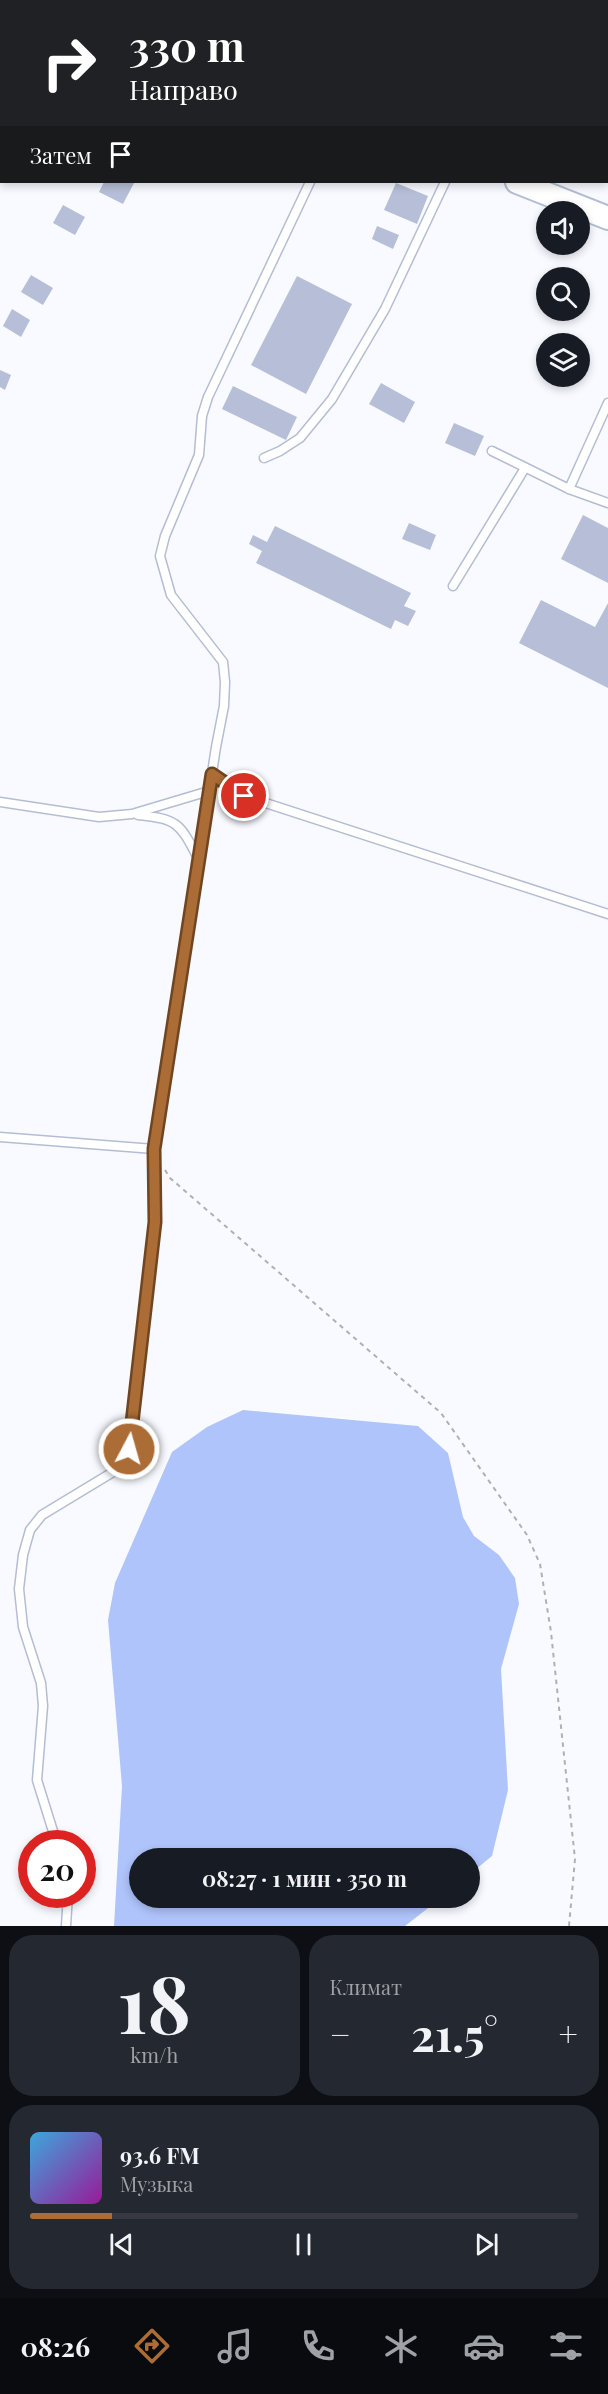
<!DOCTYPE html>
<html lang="ru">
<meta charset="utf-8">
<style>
body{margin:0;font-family:"Playfair Display",serif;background:#242831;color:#f1f3f6;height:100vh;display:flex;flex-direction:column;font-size:22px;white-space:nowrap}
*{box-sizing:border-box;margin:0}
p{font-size:20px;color:#9ea1a6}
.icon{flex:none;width:33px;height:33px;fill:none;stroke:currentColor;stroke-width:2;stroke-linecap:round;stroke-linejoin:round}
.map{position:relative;height:1926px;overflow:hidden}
.drawer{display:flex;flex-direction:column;gap:9px;padding:9px;background:#0d0f14;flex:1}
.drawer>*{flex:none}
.guide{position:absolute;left:0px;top:0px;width:609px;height:183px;box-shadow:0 3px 9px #0003;background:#202124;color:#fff;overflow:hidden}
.tools{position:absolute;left:536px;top:201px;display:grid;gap:12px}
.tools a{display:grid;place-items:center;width:54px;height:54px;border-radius:50%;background:#171b24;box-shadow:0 3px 9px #0003;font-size:30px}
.speed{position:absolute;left:18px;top:1830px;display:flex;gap:12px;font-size:30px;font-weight:700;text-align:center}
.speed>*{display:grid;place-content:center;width:78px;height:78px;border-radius:50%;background:#171b24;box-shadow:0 3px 9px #0003;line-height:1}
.speed .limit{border:9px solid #d22;background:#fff;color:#111}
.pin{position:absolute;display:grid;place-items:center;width:51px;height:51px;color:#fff;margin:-26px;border:3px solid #fff;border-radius:50%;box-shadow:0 2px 6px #0007}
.me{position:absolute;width:66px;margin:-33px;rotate:6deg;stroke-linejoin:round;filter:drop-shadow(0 0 4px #0008)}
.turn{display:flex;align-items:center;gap:21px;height:126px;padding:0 30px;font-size:27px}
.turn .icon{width:78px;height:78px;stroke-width:2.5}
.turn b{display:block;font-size:42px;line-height:51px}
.then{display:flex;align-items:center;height:57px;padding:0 30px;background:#0003;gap:12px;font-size:22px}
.big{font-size:45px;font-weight:700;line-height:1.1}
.drawer .tile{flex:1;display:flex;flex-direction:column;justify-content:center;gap:9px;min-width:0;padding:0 21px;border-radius:24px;background:#242831}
.drawer .dial{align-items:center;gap:0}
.dial b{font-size:78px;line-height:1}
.song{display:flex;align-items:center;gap:18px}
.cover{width:72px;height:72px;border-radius:9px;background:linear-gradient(135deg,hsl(200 70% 55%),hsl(300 70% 35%))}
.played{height:6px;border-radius:3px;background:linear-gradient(90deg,#ac6c35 15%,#363941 15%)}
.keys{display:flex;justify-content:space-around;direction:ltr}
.heat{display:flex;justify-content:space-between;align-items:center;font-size:33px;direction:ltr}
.drawer .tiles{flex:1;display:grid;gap:9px;grid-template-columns:1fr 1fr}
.tile:last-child{grid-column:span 2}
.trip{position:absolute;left:129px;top:1848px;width:351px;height:60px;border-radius:30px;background:#171b24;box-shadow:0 3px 9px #0003;font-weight:700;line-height:60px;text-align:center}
.tab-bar{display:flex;height:96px;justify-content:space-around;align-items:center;background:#090b0e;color:#9ea1a6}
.tab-bar .icon{width:42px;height:42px}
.tab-bar .current{color:#ac6c35}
.tab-bar b{font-size:27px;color:#f1f3f6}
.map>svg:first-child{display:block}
</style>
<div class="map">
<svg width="608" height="1926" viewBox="0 0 608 1926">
<rect width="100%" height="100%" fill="#f8faff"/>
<!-- forest -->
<polygon fill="#afc4fb" points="243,1410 418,1426 448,1453 463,1517 474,1536 499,1555 515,1578 519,1604 501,1669 508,1790 492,1856 470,1874 470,1858 140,1858 140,1898 441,1898 405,1926 114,1926 122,1786 108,1620 115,1583 172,1452 207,1427"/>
<!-- building -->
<g fill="#b6bfd7">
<polygon points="104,182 131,182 134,183 123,204 99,192"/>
<polygon points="396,183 428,196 417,224 384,210"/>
<polygon points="63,205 85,217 75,235 53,223"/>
<polygon points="377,226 399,235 393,249 372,239"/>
<polygon points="31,275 53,288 43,305 21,292"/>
<polygon points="297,276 352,304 306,394 251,365"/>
<polygon points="12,309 30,320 21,337 3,326"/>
<polygon points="0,370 11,375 5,390 0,387"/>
<polygon points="381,383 415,402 404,423 369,404"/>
<polygon points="233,386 297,417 286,440 222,409"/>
<polygon points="454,423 484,436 475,456 445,443"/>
<polygon points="583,515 608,528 608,583 561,559"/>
<polygon points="409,523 436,535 430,550 402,539"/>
<polygon points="275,526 411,593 404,606 416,611 408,626 395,620 391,629 256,563 262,551 249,544 253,535 267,542"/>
<polygon points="541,600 595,627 608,603 608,688 519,643"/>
</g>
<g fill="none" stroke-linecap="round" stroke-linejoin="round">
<!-- lane casing -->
<g stroke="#b4bdd4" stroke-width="11">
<g id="lane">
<polyline points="516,2 517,0"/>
<polyline points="0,67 2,71"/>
<polyline points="0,97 2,98"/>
<polyline points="492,451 569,489 608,503"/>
<polyline points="264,458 280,451 300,438 332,399 385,309 445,182"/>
<polyline points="569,489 608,403"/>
<polyline points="453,586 525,468"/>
<polyline points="211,774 244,796 608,914"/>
<polyline points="0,802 99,817 132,814 209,791"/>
<path d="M138,815C179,819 180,824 199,860"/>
<polyline points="0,1137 154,1149"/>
<polyline points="57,1844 37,1780 43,1706 41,1683 23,1627 19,1589 23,1555 30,1530 42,1515 118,1469 129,1449 155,1222 154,1149 216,747 224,706 225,682 223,662 171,595 160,556 165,536 199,455 202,416 208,397 310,182"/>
<polyline points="66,1926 68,1894"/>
</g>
</g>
<!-- street casing -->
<g stroke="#b4bdd4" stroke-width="20">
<g id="street">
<polyline points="92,2 93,0"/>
<polyline points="0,165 2,162"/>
</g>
</g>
<!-- secondary casing -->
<g stroke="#b4bdd4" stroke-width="26">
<g id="secondary">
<polyline points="120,0 123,2"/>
<polyline points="517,182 608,218"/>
</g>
</g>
<!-- path -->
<polyline stroke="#aeb0b7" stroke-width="2" stroke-dasharray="4.5 4.5" stroke-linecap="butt" points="165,1170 170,1178 441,1413 527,1535 540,1564 551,1632 575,1859 569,1926"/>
<!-- lane -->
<use href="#lane" stroke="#fff" stroke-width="8"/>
<!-- street -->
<use href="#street" stroke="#fff" stroke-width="16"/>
<!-- secondary -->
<use href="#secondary" stroke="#fff" stroke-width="22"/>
</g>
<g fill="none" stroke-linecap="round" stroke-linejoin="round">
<!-- route casing -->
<g stroke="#704622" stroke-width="15">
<polyline id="route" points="129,1449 155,1222 154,1149 212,774 244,796"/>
</g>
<!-- route -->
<use href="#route" stroke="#ac6c35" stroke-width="10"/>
</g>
</svg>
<div class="tools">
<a><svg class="icon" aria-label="sound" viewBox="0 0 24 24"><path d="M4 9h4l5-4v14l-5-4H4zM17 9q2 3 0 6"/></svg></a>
<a><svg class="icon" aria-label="search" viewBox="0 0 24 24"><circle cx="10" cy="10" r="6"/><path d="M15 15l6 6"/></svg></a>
<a><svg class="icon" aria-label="layers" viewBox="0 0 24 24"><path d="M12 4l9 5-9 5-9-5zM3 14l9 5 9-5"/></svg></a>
</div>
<div class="speed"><div class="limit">20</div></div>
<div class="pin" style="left:244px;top:796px;background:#d93025"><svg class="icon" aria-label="arrive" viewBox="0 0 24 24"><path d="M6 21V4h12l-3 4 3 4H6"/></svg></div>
<svg class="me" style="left:129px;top:1449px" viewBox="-20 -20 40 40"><circle r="17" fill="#ac6c35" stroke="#fff" stroke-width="3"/><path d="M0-11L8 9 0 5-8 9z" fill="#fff"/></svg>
<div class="trip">08:27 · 1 мин · 350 m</div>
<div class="guide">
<div class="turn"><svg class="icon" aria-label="right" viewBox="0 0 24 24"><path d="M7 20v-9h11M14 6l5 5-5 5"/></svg><div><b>330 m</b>Направо</div></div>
<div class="then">Затем<svg class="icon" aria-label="arrive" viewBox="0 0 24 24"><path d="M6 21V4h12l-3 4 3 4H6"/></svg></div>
</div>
</div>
<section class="drawer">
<div class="tiles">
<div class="tile dial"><b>18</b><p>km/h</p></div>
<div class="tile"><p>Климат</p>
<div class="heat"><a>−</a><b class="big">21.5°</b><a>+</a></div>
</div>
<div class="tile">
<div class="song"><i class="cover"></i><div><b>93.6 FM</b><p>Музыка</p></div></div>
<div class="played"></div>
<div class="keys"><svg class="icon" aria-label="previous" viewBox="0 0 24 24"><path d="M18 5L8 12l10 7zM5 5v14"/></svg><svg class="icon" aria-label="pause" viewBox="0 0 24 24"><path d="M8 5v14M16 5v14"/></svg><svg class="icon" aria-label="next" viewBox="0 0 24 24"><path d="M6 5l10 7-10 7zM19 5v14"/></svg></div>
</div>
</div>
</section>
<nav class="tab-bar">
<b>08:26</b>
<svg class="icon current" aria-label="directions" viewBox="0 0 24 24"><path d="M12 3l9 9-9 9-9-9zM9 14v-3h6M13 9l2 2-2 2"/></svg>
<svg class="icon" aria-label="music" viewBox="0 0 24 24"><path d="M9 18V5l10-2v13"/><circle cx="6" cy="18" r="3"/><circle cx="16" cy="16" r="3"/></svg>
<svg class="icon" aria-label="phone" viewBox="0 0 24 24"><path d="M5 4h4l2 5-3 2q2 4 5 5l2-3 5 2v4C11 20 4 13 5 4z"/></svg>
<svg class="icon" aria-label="climate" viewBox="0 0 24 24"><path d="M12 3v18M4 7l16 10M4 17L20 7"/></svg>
<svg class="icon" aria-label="car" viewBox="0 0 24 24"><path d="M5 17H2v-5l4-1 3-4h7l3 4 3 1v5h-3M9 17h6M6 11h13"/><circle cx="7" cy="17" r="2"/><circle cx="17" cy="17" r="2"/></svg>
<svg class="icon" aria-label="filters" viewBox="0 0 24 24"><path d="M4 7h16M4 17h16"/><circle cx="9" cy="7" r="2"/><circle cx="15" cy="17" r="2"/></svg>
</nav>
